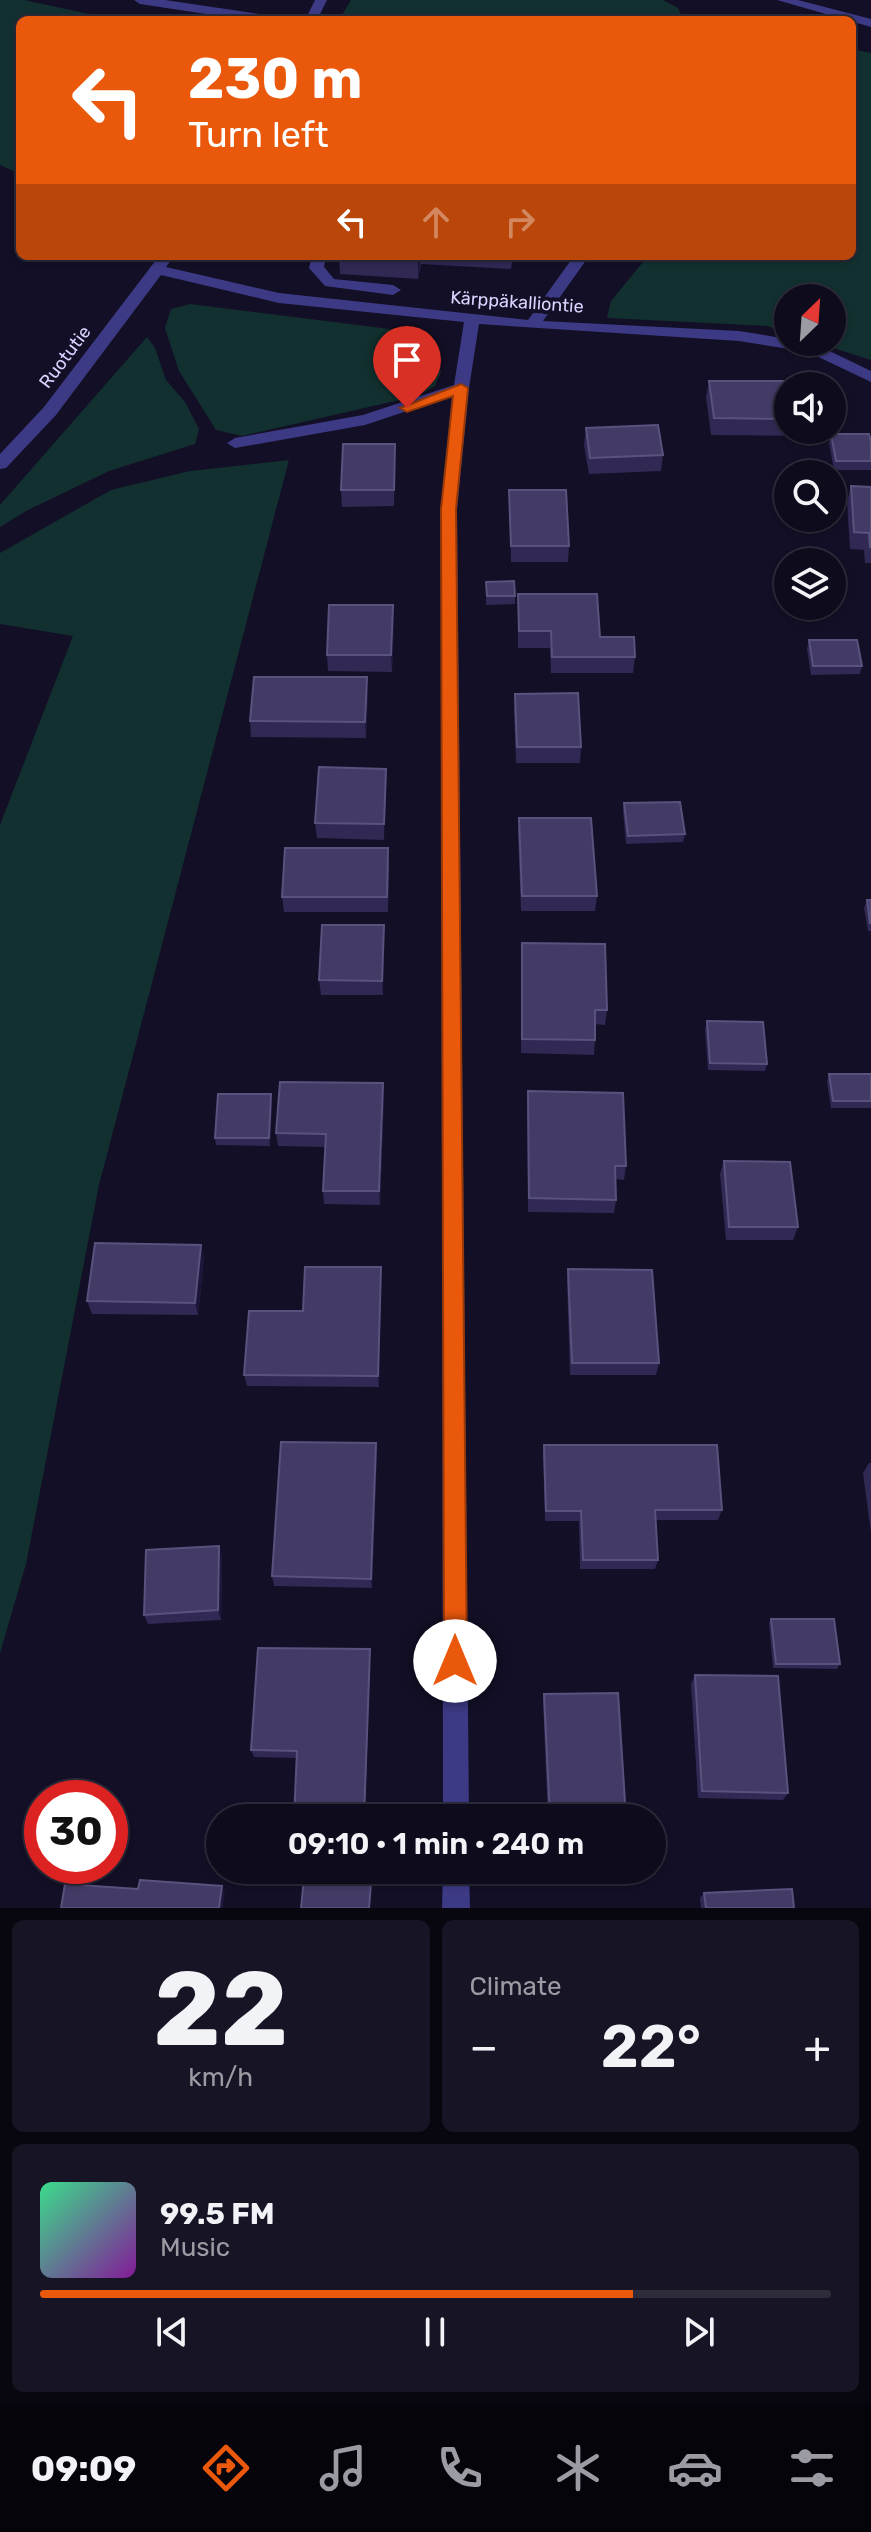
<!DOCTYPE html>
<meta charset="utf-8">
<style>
body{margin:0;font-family:Rubik,sans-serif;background:#171425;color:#f1f3f6;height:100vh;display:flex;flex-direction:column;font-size:30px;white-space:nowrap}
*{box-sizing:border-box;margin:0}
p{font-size:26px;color:#9b9ba3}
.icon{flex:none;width:44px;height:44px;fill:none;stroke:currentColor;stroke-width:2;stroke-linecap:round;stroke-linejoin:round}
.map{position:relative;height:1908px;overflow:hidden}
.sheet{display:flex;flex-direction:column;gap:12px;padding:12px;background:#08060f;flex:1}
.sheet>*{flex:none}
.guide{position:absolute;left:16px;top:16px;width:840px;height:244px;border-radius:12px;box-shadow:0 2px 6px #0004,0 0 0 2px #2e2b3b;background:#ea580c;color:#fff;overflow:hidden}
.needle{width:52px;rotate:25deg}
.controls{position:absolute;left:774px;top:284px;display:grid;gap:16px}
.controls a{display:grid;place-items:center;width:72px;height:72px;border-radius:50%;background:#0e0b1c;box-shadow:0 2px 6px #0004,0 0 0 2px #2e2b3b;font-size:40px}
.speed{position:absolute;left:24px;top:1780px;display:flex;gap:16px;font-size:40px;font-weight:700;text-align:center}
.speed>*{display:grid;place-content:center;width:104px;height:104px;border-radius:50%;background:#0e0b1c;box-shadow:0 2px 6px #0004,0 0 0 2px #2e2b3b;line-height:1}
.speed .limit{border:12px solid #d22;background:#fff;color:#111}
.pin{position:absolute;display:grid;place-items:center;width:68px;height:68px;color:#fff;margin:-82px -34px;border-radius:50% 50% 50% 0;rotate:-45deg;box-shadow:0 0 8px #0007}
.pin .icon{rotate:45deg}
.me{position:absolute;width:88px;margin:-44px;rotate:0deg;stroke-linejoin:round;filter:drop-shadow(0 0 6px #0008)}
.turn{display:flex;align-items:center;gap:28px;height:168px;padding:0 40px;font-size:36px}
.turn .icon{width:104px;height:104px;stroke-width:2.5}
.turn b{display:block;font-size:56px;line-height:68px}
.lanes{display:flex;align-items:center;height:76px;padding:0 40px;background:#0003;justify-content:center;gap:40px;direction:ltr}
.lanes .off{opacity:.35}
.big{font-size:60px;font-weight:600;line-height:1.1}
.sheet .tile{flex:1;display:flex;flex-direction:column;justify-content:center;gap:12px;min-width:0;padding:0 28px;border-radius:12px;background:#171425}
.sheet .dial{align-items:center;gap:0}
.dial b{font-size:104px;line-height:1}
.song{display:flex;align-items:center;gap:24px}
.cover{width:96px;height:96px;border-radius:12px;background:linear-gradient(135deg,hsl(150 70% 55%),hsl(290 70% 35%))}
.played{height:8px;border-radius:4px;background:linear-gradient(90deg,#ea580c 75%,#2e2b3b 75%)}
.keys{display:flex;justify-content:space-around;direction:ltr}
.heat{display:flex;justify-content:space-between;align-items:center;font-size:44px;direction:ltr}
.sheet .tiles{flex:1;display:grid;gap:12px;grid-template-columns:1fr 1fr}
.tile:last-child{grid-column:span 2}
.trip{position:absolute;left:206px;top:1804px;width:460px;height:80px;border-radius:40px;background:#0e0b1c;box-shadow:0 2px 6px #0004,0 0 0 2px #2e2b3b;font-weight:600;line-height:80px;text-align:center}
.tabs{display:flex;height:128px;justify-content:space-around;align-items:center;background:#06040b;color:#9b9ba3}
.tabs .icon{width:56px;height:56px}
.tabs .on{color:#ea580c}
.tabs b{font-size:36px;color:#f1f3f6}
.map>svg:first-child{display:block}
</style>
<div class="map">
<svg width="871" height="1908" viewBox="0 0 871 1908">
<rect width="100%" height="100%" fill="#130f26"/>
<!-- green -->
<g fill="#12302f">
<polygon points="0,0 24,0 117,20 20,20 20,174 0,165"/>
<polygon points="351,0 663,0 678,8 683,20 342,15"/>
<polygon points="852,49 871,53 871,360 815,342 832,342 832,298 788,298 788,333 767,326 607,318 611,301 648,256 852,256"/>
<polygon points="190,304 414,332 429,343 441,372 435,386 417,396 242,436 216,430 179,371 165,328 171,309"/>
<polygon points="147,337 155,348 166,380 185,402 199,429 195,444 109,471 26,511 0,527 0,505"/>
<polygon points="289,460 99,1185 26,1564 0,1653 0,825 73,636 0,624 0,553 111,490 190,471"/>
</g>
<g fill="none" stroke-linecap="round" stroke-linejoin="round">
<!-- minor -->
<g fill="#3d3a85" fill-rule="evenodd">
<polygon points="134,0 165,0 272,16 278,20 246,20 140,4"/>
<polygon points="315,0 327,0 317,20 305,20"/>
<polygon points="777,0 798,0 871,19 871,27"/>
<polygon points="159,256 174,256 166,267 279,293 528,320 574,256 589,256 543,321 739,331 788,339 788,342 817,345 871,371 871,382 808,352 739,341 479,324 469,388 457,509 469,1818 443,1818 441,509 452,396 365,425 235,448 227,443 235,438 363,415 454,385 464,322 279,303 161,275 56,415 6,468 0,469 0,454 44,407"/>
<polygon points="312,256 326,256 324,267 334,279 393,285 401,290 393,295 325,286 309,268"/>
<polygon points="443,1870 469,1870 470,1908 442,1908"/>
</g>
</g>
<!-- wall -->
<g fill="#312854">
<polygon points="339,256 513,256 511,269 421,264 418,279 340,274"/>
<polygon points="709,381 788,386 788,430 819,430 818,436 711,435 706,397"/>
<polygon points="586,428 663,455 661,471 589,474 584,445"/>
<polygon points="831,434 871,442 871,470 834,470 829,443"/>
<polygon points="395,461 394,506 342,507 341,490"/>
<polygon points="851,486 871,487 871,563 865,563 864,550 850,549 847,502"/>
<polygon points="509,490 569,546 568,562 511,562"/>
<polygon points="486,582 515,596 515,604 486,605"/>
<polygon points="518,594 635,657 633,673 551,673 550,648 518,648"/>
<polygon points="394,621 392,672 328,671 327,655"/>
<polygon points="809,640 862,666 860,674 811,675 807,649"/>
<polygon points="368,693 366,738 251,737 250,721"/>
<polygon points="515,694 581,747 580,763 516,763 514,710"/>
<polygon points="386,769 384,840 317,838 315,823"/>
<polygon points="624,803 685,834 683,842 626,844 623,811"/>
<polygon points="519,818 597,896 595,911 521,911 518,833"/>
<polygon points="389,863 388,912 284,912 282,897"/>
<polygon points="867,900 871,900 871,931 868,931 864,908"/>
<polygon points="384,940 383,995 321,995 319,980"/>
<polygon points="522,943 607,1010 605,1025 595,1024 595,1040 594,1055 521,1053"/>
<polygon points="707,1021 767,1064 765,1071 708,1070 705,1029"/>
<polygon points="829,1074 871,1074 871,1108 831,1108 827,1081"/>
<polygon points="383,1083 384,1097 380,1205 324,1204 323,1191 325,1147 278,1146 276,1133"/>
<polygon points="528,1091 626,1166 624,1180 615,1179 616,1200 614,1213 528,1212 527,1105"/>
<polygon points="272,1102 270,1146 216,1145 215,1138"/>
<polygon points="724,1161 798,1227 793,1240 726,1240 720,1174"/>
<polygon points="204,1258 198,1315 92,1314 87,1301"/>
<polygon points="381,1267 379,1387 247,1386 244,1375 303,1311"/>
<polygon points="568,1269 659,1363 656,1375 570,1375 567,1282"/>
<polygon points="376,1443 377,1454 372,1588 274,1586 272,1576"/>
<polygon points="544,1445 722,1510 718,1520 655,1520 658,1560 655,1569 580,1569 579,1521 545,1521 543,1456"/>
<polygon points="869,1463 871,1463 871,1533 863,1473"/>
<polygon points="222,1556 221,1620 148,1624 144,1615"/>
<polygon points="771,1619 840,1664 837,1669 773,1668 769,1623"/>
<polygon points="370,1649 370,1658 365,1818 294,1818 297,1758 254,1757 251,1750"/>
<polygon points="695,1675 788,1793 783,1800 698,1798 691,1684"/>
<polygon points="544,1694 626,1818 548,1818 543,1702"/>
<polygon points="704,1893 794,1908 701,1908 700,1898"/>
</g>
<!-- shaded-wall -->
<g fill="#1d163a">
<polygon points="418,256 421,256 418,279"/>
<polygon points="393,605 394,621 392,672 391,655"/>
<polygon points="367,677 368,693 366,738 365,722"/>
<polygon points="386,769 387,784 384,840 384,824"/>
<polygon points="384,925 384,940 383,995 382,981"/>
<polygon points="383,1083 384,1097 380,1205 379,1191"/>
<polygon points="271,1094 272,1102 270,1146 269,1138"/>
<polygon points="201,1245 204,1258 198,1315 195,1303"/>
<polygon points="381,1267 381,1280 379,1387 378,1376"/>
<polygon points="376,1443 377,1454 372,1588 371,1579"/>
<polygon points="219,1546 222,1556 221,1620 218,1610"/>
<polygon points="370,1649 370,1658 365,1818 364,1818"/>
<polygon points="222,1886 225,1892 223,1908 219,1908"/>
</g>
<!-- building -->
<g fill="#433a66" stroke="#5a527e" stroke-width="2">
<polygon points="709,381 814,381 815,386 788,386 788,419 714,418"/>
<polygon points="658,425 663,455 590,458 586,428"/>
<polygon points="831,434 869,434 871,442 871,461 836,461"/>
<polygon points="343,444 395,444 394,490 341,490"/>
<polygon points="851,486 871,487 871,547 870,547 869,533 854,532"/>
<polygon points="509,490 566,490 569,546 511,546"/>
<polygon points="514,581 515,596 487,596 486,582"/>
<polygon points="518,594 597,594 600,637 634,637 635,657 552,657 551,631 519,631"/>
<polygon points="329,605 393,605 391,655 327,655"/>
<polygon points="809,640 857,640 862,666 813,666"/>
<polygon points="254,677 367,677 365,722 250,721"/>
<polygon points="578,693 581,747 517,747 515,694"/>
<polygon points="319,767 386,769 384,824 315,823"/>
<polygon points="680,802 685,834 628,836 624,803"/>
<polygon points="519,818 591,818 597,896 522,896"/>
<polygon points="285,848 388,848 387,897 282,897"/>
<polygon points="867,900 871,900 871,923 870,923"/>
<polygon points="322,925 384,925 382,981 319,980"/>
<polygon points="522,943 605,944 607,1010 595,1010 595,1040 522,1039"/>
<polygon points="707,1021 763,1022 767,1064 710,1063"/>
<polygon points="829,1074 871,1074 871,1101 833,1101"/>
<polygon points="280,1082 383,1083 379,1191 323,1191 326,1134 276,1133"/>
<polygon points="528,1091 623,1093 626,1166 615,1166 616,1200 529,1198"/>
<polygon points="218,1094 271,1094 269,1138 215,1138"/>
<polygon points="724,1161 790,1162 798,1227 729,1227"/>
<polygon points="95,1243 201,1245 195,1303 87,1301"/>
<polygon points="305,1267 381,1267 378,1376 244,1375 249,1311 303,1311"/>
<polygon points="568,1269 652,1270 659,1363 572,1363"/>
<polygon points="281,1442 376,1443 371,1579 272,1576"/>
<polygon points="544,1445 717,1445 722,1510 655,1510 658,1560 583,1560 581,1511 546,1511"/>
<polygon points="219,1546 218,1610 144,1615 146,1550"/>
<polygon points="771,1619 834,1619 840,1664 776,1664"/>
<polygon points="258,1648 370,1649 364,1818 294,1818 297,1751 251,1750"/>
<polygon points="695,1675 778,1676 788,1793 702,1791"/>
<polygon points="618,1693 626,1818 550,1818 544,1694"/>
<polygon points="304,1878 371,1883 369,1908 301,1908"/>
<polygon points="140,1880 222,1886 219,1908 61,1908 65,1884 138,1889"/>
<polygon points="792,1889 794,1908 706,1908 704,1893"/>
</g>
<!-- route -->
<polygon fill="#ea580c" stroke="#983908" stroke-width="2" points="461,384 468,388 456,509 467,1661 463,1670 455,1673 447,1670 444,1661 441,509 453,396 407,412 400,408"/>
<g text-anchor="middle" stroke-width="8" stroke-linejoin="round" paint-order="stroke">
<!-- far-street labels -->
<g font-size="18" fill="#d9d4ff" stroke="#130f26">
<text transform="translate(517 302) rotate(4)" y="6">Kärppäkalliontie</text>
<text transform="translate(65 357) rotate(-53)" y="6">Ruotutie</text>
</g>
</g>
</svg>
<div class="controls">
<a><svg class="needle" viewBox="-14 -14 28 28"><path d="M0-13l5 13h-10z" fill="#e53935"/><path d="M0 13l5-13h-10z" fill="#9b9ba3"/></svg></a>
<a><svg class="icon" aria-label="sound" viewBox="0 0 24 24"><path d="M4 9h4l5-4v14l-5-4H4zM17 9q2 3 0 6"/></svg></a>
<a><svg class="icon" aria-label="search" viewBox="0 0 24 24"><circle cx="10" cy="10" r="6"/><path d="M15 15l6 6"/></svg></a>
<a><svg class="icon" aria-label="layers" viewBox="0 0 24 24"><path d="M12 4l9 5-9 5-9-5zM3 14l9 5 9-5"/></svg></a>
</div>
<div class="speed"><div class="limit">30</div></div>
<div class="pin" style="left:407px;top:408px;background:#d93025"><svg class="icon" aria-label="arrive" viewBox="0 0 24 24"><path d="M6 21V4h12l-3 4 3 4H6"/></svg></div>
<svg class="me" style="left:455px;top:1661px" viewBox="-20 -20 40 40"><circle r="19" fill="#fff"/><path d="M0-13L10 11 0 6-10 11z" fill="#ea580c"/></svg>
<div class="trip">09:10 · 1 min · 240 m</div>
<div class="guide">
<div class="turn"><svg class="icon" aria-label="left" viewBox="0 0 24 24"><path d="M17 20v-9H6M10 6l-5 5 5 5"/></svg><div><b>230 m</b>Turn left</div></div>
<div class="lanes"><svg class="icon" aria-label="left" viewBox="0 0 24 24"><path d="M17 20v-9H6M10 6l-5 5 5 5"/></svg><svg class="icon off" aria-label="ahead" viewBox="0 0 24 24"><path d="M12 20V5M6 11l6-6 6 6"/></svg><svg class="icon off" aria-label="right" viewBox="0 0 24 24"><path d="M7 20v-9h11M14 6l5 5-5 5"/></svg></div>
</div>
</div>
<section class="sheet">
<div class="tiles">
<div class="tile dial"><b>22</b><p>km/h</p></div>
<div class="tile"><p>Climate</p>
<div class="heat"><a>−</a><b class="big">22°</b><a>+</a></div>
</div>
<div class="tile">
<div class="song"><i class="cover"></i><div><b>99.5 FM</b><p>Music</p></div></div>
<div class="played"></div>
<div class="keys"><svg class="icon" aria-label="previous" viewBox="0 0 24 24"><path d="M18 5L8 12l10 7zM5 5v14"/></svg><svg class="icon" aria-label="pause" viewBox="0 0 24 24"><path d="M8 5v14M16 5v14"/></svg><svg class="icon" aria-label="next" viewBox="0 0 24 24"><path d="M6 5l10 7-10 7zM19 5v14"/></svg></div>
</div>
</div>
</section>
<nav class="tabs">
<b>09:09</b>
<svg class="icon on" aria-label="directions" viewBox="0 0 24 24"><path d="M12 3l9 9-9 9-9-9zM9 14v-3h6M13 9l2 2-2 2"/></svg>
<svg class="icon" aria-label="music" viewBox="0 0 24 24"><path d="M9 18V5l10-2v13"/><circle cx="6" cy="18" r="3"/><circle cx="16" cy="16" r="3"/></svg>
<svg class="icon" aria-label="phone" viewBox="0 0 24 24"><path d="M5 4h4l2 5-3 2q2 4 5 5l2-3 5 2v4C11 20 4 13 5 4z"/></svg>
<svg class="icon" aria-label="climate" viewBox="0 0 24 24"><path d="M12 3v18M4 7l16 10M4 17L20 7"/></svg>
<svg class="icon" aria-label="car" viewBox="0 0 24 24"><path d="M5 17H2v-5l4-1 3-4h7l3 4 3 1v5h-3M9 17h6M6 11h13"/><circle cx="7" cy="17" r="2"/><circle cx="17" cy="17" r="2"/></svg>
<svg class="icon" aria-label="filters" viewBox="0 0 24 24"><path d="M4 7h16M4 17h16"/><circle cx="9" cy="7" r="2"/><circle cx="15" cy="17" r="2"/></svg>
</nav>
